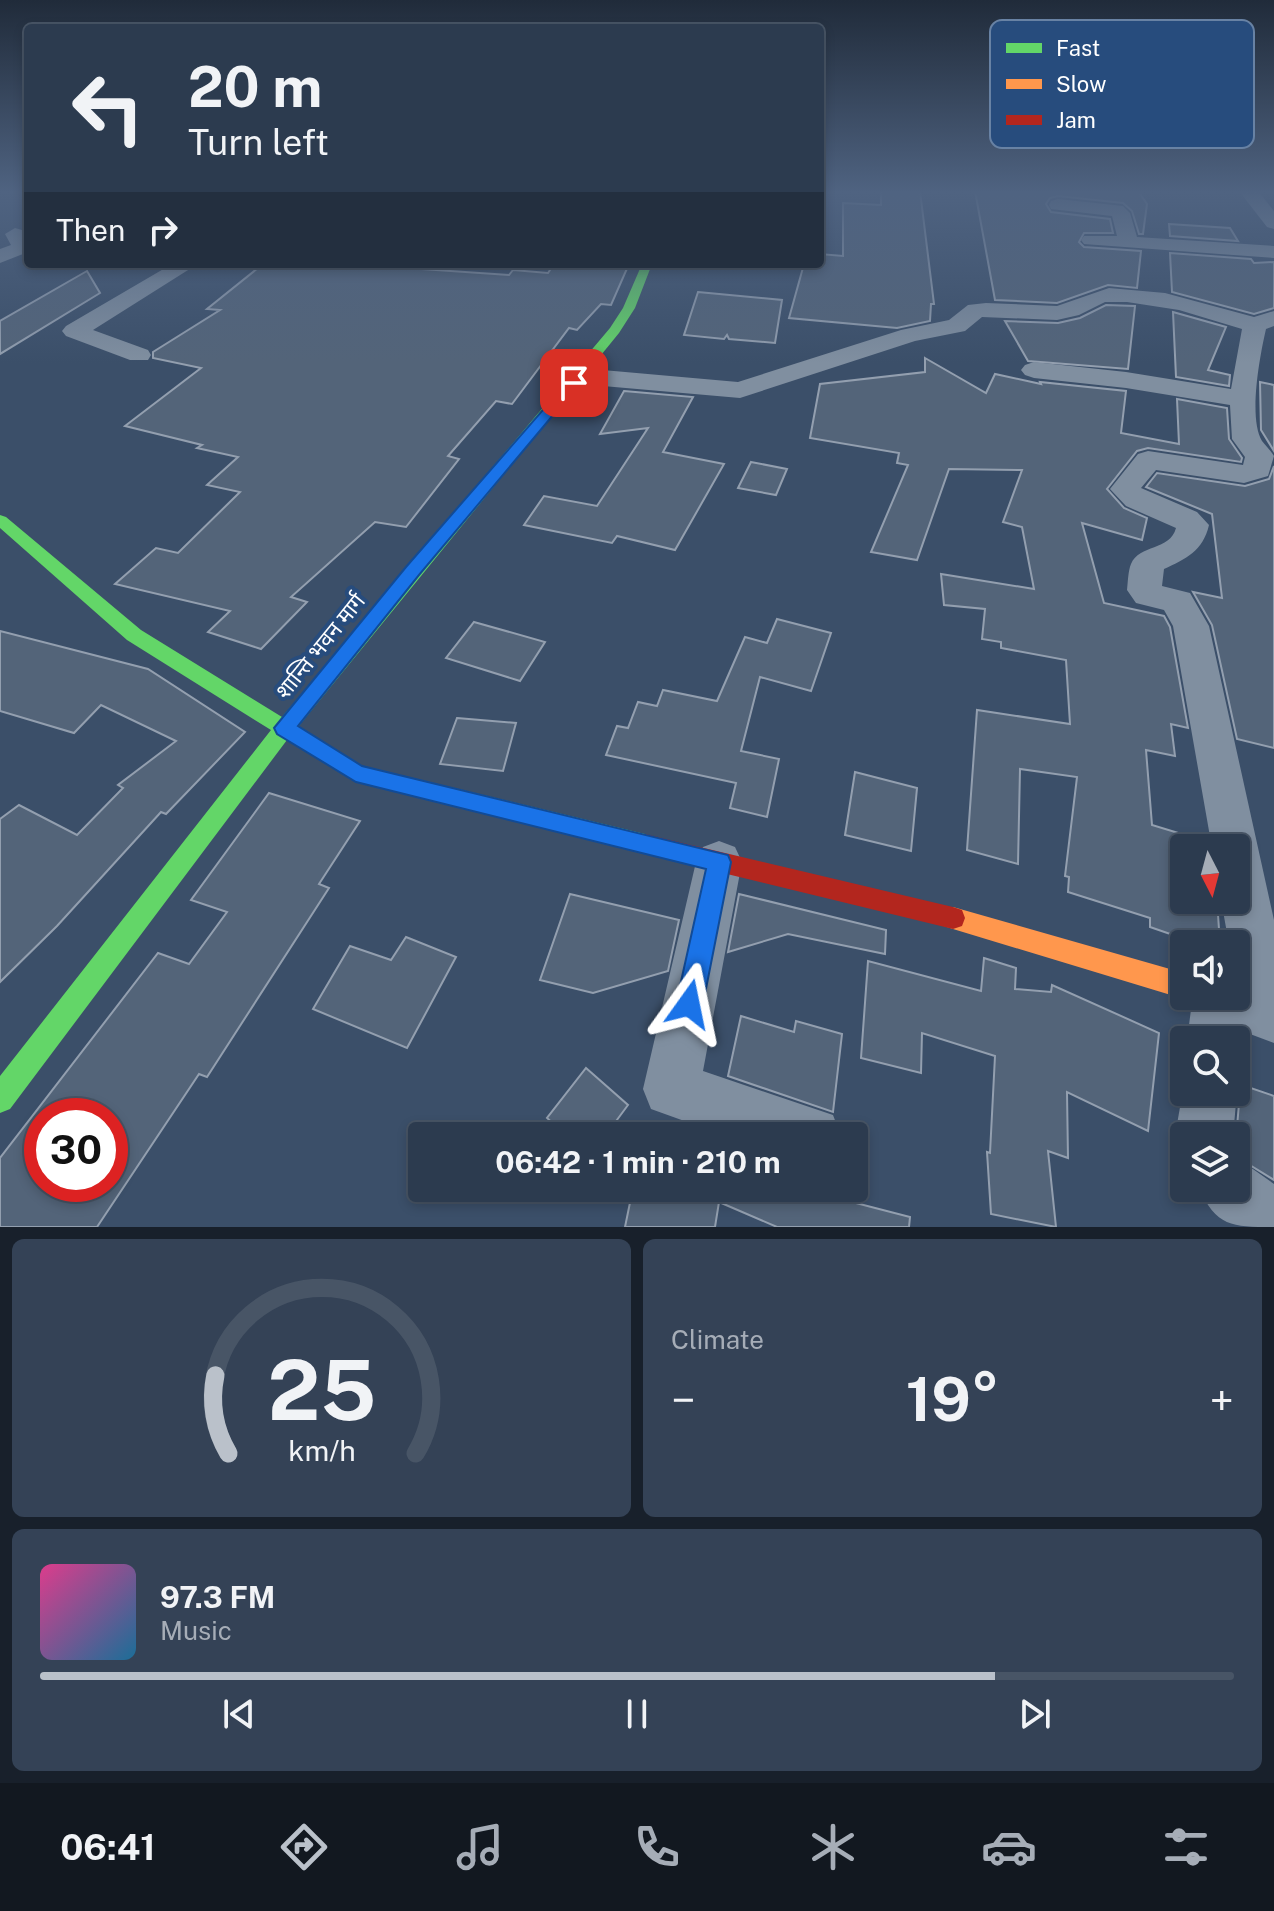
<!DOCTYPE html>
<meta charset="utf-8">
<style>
body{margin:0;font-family:"Public Sans","Noto Sans Devanagari",sans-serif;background:#344256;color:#f1f3f6;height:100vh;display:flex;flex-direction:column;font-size:30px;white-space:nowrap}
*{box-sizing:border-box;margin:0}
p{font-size:26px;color:#a6adb7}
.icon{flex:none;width:44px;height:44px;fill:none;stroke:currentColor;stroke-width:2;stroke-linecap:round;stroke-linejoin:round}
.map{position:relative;height:1227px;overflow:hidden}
.details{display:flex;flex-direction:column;gap:12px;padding:12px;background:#18202b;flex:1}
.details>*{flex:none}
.hud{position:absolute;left:24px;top:24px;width:800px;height:244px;border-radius:8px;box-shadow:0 4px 12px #0003,0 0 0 2px #485566;background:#2c3b4f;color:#f1f3f6;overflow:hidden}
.needle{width:52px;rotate:174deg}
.controls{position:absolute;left:1170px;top:834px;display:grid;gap:16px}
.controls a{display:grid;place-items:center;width:80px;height:80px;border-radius:8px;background:#2c3b4f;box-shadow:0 4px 12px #0003,0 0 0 2px #485566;font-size:40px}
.speed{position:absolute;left:24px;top:1098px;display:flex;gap:16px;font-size:40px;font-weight:700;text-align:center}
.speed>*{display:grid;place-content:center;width:104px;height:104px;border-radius:50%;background:#2c3b4f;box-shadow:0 4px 12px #0003,0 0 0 2px #485566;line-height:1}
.speed .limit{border:12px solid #d22;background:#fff;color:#111}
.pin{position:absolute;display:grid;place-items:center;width:68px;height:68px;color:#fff;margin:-34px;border-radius:16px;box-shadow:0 4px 12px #0006}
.me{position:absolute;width:88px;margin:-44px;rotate:12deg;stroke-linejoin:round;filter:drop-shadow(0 0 6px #0008)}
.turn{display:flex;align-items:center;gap:28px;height:168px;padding:0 32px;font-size:36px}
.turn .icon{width:104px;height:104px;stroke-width:2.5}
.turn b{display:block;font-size:56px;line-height:68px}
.then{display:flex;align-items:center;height:76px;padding:0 32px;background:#0003;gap:16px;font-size:30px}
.big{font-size:60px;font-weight:700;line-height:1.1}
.details .card{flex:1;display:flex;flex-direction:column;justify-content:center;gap:12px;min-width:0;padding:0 28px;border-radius:12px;background:#344256}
.details .dial{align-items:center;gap:0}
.dial svg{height:208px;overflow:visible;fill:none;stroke:#485566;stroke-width:7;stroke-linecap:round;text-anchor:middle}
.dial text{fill:#f1f3f6;stroke:none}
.song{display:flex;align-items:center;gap:24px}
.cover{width:96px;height:96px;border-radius:12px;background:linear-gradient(135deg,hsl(330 70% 55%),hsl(200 70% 35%))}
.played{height:8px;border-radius:4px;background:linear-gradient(90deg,#bac1ca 80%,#485566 80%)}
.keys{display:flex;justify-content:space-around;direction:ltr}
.heat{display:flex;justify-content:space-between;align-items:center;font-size:44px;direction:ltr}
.details .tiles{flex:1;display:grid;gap:12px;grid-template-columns:1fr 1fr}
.card:last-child{grid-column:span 2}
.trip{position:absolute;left:408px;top:1122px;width:460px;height:80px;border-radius:8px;background:#2c3b4f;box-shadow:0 4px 12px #0003,0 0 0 2px #485566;font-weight:700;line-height:80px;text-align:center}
.tab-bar{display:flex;height:128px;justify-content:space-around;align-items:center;background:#121820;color:#a6adb7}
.tab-bar .icon{width:56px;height:56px}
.tab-bar .active{color:#bac1ca}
.tab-bar b{font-size:36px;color:#f1f3f6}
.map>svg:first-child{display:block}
</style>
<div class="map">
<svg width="1274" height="1227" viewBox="0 0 1274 1227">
<rect width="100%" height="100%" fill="#3b4f69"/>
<!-- building -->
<g fill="#536479" stroke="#939faf" stroke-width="2" fill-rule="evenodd">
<polygon points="881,191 920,191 934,304 931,304 930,321 897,328 789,318 804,264 820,264 820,254 843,256 843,203 881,205"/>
<polygon points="975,191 1138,191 1147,204 1143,234 1139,234 1132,211 1123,203 1058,196 1050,198 1046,204 1051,212 1110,219 1113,233 1084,233 1079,242 1084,247 1141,251 1137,288 1108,285 1057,303 995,300"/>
<polygon points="1169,224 1230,228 1238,241 1170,236"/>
<polygon points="1170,253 1251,259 1254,263 1274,262 1274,308 1254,314 1172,292"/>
<polygon points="263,264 348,264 509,275 513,270 548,273 554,264 629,264 611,305 601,304 577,330 569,328 512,404 496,401 448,456 459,459 406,527 375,522 291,597 307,602 261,649 208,632 230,611 115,584 156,548 178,553 240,492 207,485 238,457 197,448 202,445 125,426 201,368 153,358 153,352 220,310 207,309"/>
<polygon points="87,271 100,293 0,354 0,321"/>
<polygon points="698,292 782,300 775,343 729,339 727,335 724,339 684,335"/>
<polygon points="1106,305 1135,306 1128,369 1028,361 1005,321 1058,323 1080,318"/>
<polygon points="1173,312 1226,327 1208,370 1230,375 1229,386 1176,377"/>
<polygon points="925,358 986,393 995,374 1041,384 1040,382 1126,391 1121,433 1179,444 1177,399 1227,408 1229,439 1242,458 1241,462 1148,448 1137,451 1107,489 1124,508 1147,518 1142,540 1082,523 1104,603 1164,616 1170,627 1188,728 1171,724 1175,756 1146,750 1152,825 1208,842 1209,848 1184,848 1184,900 1217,900 1220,944 1199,944 1150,927 1150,918 1068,892 1069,877 1065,876 1077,777 1020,769 1018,864 967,850 977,710 1070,724 1066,660 1001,648 1001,642 982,639 985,609 944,605 941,574 1034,589 1022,527 1003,522 1022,470 949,469 917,560 871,552 908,465 897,463 899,453 810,438 820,384 925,372"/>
<polygon points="1260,382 1274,385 1274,451 1261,430"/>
<polygon points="624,391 693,397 663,452 724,464 675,550 617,536 612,543 524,525 544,496 597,506 648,428 600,434"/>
<polygon points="751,462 787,469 776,495 738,488"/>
<polygon points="1274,466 1274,748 1237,739 1212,625 1193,592 1222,598 1212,514 1146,487 1157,473 1245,486 1269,479"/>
<polygon points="777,619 831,633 811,691 760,677 741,751 779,759 767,817 730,808 736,783 606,755 617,726 628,728 638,702 657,706 663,690 717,701 745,637 767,643"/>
<polygon points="474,622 545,642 520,681 446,658"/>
<polygon points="0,631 148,669 245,732 166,814 161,812 57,926 0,982 0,819 19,805 77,835 123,788 118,785 176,741 101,705 74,733 0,711"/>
<polygon points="457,718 516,723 503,771 440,764"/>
<polygon points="855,772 917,788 911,851 845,835"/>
<path d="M269,793L360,821L319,884L329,888L207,1077L199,1074L97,1227H0V1158L158,953L189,964L227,912L191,900ZM42,1116H110V1184H42Z"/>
<polygon points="570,894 679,920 668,971 593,993 540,980"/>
<polygon points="739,894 886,930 885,954 788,934 728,952"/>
<polygon points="406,937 456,957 407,1048 313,1009 350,946 391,960"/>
<polygon points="984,958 1016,968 1015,989 1051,992 1052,985 1159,1033 1148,1131 1067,1092 1068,1158 1048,1151 1056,1227 991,1214 987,1152 990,1153 995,1056 922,1033 921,1073 861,1058 868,961 981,991"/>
<polygon points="741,1016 794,1032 796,1021 842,1034 833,1112 728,1076"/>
<polygon points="586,1068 628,1105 605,1136 567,1136 547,1118"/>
<polygon points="1236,1083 1274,1096 1274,1180 1240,1159 1237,1127 1240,1092"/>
<polygon points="633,1188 798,1188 910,1217 909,1227 777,1227 719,1202 715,1227 625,1227"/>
</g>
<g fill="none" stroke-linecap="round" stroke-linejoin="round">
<!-- street -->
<g fill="#808fa0" fill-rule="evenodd">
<polygon points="1239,191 1258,191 1274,211 1274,229 1267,227"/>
<polygon points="1058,199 1123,206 1130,213 1137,237 1274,246 1274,258 1084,244 1081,240 1084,236 1117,236 1112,216 1051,209 1049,205 1051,201"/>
<polygon points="15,228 22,230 28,240 28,252 0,263 0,249 11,245 5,234"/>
<polygon points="172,264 196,265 93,330 148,350 151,355 148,360 130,360 66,336 62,331 66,326"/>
<path d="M1109,288L1165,293L1254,317L1274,311V326L1266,329C1260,355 1248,418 1262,441C1266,446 1271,451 1274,456L1268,476L1244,483L1156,470L1141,488L1197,512L1209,525C1203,551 1186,559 1164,569L1162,586L1190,593L1209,626L1274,920V1043L1242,1031L1236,1052V1040H1187L1192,1002L1190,996H1236V944H1229L1221,900H1236V848H1212L1173,626L1164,610L1136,603L1127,590C1128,582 1128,571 1131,564C1139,544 1170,551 1176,528L1126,506L1110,489L1138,454L1148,451L1243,465L1245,457L1232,439L1230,405L1126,388L1034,378L1025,375L1021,370L1025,365L1034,362L1126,372L1231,389L1242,329L1179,310L1127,302H1105L1079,315L1057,320L982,317L965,331L915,341L740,398L580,384L571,381L567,376L571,371L580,368L738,382L901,330L949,320L968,305L986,303L1057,306Z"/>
<polygon points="719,841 735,847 742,862 703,1071 833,1115 841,1136 726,1136 651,1109 643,1089 696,862 703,847"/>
<polygon points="1184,1084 1184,1092 1236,1092 1236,1089 1237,1092 1233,1136 1184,1136 1184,1157 1175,1136"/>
<path d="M1236,1161L1250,1167L1274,1184V1227C1233,1227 1216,1227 1199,1188H1236Z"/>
</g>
<!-- fast -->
<polygon fill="#63d668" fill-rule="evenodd" points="642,264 652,264 635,308 619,333 298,727 362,766 645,834 653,837 656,844 653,851 645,854 356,782 287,740 10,1109 0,1113 0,1076 271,730 127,640 0,528 0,515 6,517 141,630 282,717 610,328 623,308"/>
<!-- slow -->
<polygon fill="#ff974d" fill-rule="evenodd" points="953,907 1184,973 1184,996 1191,996 1184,999 953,929 944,926 941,918 944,910"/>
<!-- jam -->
<polygon fill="#b3261e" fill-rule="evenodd" points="645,834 953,907 962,910 965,918 962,926 953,929 645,854 637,851 634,844 637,837"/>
</g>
<!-- sky -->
<linearGradient id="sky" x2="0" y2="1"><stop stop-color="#202b3a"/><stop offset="0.53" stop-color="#4f6381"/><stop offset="1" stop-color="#4f6381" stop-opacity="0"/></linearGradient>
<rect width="1274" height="363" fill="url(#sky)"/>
<!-- route -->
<polygon fill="#1a73e8" stroke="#114b97" stroke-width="2" points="569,380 580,383 419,575 298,726 362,766 728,855 731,862 703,1004 699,1013 689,1017 680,1013 676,1004 706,869 356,782 277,734 274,728 406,567"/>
<g text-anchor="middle" stroke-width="8" stroke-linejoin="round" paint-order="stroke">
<!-- street labels -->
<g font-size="22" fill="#fff" stroke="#274c7d">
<text transform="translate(320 646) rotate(-51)" y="8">शान्ति भवन मार्ग</text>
</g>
</g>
<!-- legend -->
<rect x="990" y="20" width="264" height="128" rx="12" fill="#274c7d" stroke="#6882a4" stroke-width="2"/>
<rect x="1006" y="43" width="36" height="10" fill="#63d668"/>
<rect x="1006" y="79" width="36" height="10" fill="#ff974d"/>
<rect x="1006" y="115" width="36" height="10" fill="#b3261e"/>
<g font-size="22" fill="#fff">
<text x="1056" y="56">Fast</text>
<text x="1056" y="92">Slow</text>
<text x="1056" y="128">Jam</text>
</g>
</svg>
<div class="controls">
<a><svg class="needle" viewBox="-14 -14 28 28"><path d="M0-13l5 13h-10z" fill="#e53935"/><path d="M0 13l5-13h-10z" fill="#a6adb7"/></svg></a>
<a><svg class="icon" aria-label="sound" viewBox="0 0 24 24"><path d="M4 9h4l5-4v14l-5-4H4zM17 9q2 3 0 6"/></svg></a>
<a><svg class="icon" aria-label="search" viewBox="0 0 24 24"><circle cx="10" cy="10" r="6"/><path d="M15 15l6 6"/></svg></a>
<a><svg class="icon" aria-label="layers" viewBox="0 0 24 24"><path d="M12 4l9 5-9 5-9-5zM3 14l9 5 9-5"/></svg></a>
</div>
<div class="speed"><div class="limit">30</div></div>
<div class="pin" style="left:574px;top:383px;background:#d93025"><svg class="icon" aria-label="arrive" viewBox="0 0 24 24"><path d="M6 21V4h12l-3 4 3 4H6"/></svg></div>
<svg class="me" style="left:689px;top:1004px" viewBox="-20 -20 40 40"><path d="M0-17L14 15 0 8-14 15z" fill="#1a73e8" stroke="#fff" stroke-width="4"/></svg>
<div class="trip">06:42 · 1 min · 210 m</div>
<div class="hud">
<div class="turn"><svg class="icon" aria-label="left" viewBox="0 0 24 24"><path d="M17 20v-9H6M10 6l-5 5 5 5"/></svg><div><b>20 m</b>Turn left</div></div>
<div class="then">Then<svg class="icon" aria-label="right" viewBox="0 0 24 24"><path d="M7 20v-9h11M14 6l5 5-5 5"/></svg></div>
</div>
</div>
<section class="details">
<div class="tiles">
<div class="card dial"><svg viewBox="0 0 100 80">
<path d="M14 69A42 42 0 1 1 86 69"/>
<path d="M14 69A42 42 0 0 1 9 39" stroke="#bac1ca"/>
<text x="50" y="56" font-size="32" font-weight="700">25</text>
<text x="50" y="72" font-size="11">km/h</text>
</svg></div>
<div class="card"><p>Climate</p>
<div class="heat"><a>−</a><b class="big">19°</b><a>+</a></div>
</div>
<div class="card">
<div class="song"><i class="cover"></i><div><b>97.3 FM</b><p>Music</p></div></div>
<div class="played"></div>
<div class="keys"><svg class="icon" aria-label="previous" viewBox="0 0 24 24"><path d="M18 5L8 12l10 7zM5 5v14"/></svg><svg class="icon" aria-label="pause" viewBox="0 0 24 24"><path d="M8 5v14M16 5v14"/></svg><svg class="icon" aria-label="next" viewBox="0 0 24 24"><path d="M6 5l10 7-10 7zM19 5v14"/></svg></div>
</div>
</div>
</section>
<nav class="tab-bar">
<b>06:41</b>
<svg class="icon active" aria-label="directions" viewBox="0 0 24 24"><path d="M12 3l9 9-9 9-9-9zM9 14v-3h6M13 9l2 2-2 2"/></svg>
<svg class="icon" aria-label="music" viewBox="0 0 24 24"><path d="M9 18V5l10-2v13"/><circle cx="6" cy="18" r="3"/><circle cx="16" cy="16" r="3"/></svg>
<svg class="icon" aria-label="phone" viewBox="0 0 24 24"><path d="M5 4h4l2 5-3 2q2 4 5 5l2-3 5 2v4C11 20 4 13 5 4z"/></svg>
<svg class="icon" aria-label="climate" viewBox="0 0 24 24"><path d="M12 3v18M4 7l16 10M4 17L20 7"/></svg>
<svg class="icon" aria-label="car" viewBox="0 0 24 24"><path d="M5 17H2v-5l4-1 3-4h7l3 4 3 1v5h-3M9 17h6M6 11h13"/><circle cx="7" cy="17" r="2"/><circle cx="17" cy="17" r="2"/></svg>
<svg class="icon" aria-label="filters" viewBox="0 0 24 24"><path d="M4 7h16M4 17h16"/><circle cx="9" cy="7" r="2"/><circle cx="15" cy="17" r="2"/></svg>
</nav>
